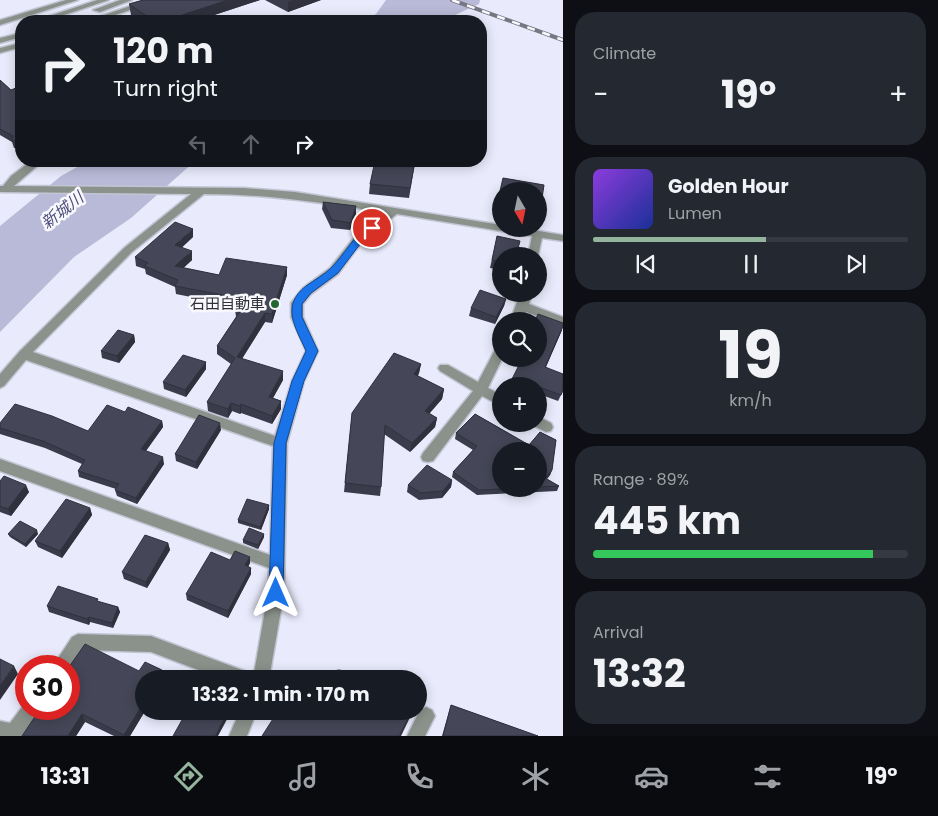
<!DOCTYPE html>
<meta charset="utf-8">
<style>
body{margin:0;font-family:Poppins,"Noto Sans JP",sans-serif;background:#242831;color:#f1f3f6;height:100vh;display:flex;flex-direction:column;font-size:19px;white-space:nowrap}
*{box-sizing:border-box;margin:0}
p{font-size:16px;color:#9ea1a6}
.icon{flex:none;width:28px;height:28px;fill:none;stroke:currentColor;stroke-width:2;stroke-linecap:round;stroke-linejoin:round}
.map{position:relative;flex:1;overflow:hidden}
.details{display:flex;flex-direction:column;gap:12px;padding:12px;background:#0d0f14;width:375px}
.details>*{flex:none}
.hud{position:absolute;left:15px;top:15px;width:472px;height:152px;border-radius:20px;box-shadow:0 2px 12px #0003;background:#171b24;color:#f1f3f6;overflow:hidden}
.needle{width:32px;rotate:171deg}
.controls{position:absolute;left:492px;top:182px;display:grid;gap:10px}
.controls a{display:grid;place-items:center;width:55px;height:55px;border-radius:50%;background:#171b24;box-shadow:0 2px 12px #0003;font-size:25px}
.speed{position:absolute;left:15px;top:655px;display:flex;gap:10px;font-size:25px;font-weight:700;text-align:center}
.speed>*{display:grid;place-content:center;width:65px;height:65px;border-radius:50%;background:#171b24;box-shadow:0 2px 12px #0003;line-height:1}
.speed .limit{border:8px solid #d22;background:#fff;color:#111}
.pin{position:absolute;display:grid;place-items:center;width:42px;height:42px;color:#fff;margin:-21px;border:2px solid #fff;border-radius:50%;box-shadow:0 1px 5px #0007}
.me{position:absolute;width:55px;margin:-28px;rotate:0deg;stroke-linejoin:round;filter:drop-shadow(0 0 4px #0008)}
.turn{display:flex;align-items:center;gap:18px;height:105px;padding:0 15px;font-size:22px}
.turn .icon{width:65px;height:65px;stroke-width:2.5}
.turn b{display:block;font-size:35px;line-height:42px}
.lanes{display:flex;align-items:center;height:48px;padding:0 15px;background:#0003;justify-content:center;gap:25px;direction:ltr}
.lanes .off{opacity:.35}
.big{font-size:38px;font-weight:700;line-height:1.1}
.details .card{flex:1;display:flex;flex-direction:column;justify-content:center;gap:8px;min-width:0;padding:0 18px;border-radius:20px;background:#242831}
.details .dial{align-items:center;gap:0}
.dial b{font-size:65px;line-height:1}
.song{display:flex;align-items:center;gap:15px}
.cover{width:60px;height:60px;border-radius:8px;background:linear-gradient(135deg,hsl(270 70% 55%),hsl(230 70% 35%))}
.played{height:5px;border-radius:2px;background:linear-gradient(90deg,#94b49d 55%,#363941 55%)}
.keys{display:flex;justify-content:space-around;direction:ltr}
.heat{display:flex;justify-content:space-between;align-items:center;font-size:28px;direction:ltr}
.charge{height:8px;border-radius:4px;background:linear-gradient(90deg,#34c759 89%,#363941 0)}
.trip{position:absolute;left:135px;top:670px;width:292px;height:50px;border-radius:25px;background:#171b24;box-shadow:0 2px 12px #0003;font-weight:700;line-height:50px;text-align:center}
.tabs{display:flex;height:80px;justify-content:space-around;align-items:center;background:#090b0e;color:#9ea1a6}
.tabs .icon{width:35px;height:35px}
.tabs .current{color:#94b49d}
.tabs b{font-size:22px;color:#f1f3f6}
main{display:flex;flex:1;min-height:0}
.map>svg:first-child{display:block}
</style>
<main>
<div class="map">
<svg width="563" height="736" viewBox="0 0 563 736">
<rect width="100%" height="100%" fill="#e9eafb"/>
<!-- water -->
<g fill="#b8bad8">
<polygon points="386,0 480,0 479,4 455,15 433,21 363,21 376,14"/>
<polygon points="88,161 195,161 131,218 74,257 0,332 0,226 61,176"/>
</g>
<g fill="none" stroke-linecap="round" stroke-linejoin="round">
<!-- minor casing -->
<g stroke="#c4c5d4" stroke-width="3">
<g id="minor">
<polygon points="66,0 78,0 0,25 0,20"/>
<polygon points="97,0 109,0 46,21 35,21"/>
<polygon points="120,0 132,0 100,12 93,10"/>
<polygon points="147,0 159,0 98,21 87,21"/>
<polygon points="21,33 21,37 0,43 0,38"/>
<polygon points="21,43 21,47 0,53 0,48"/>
<path d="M31,161H43L14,186L244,188L295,192L501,225V229H526L563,235V241L542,238L538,256H528L532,236L397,214L364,239L338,274L311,294L303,304V317L318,351L304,381L287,443L284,593L269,679H253L268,593L269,568L0,471V459L270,555L273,446L26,360L4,386L0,388V374L20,351L124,248L191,194L0,192V186H3L11,176ZM204,194C267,194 324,203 386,213L356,235L330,268L303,288L291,303V317L306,351L292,381L275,436L33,352L132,252Z"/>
<polygon points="520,294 532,294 529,304 563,317 563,325 526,312 522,321 510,321"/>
<polygon points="501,345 502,359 488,388 501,395 501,406 482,396 433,461 428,462 423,461 421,457 423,453 473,391 440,371 438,368 440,365 448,365 478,382 497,346"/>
<polygon points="539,417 551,423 553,427 551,431 546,432 534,426 533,424 539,424"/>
<polygon points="78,634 151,636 250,673 252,679 222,679 151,652 82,650 69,669 69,666 53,666 72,637"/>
<polygon points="26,702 26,709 40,709 22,736 0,736 0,721 10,723"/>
<polygon points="426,707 432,710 435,716 425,736 407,736 420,710"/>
<polygon points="240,711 257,711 247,736 229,736"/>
</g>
</g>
<!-- minor -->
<use href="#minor" fill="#8b928b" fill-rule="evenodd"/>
<!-- rail casing -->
<g stroke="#767782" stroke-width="4">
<polyline id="rail" points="452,0 563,40"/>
</g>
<!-- rail -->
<use href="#rail" stroke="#f8f8fd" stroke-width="2.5" stroke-dasharray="8" stroke-linecap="butt"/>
</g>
<!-- wall -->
<g fill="#3b3c4b" fill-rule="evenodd">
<polygon points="143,0 260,0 196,21 140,21 131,15 129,4"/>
<polygon points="265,0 321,0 288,12"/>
<polygon points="0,80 11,90 21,86 21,148 14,148 12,142 0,135"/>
<polygon points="415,163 409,198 369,194 370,184"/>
<polygon points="503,178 544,185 539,215 539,191 501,191 501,212 496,211"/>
<polygon points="323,202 356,206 356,214 350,230 331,228 322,209"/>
<polygon points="497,236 501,256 501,270 490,268"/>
<polygon points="193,237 182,247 192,260 183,268 219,275 287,267 287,275 272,323 265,322 242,359 283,380 273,398 281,401 281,409 272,424 241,413 240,414 232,411 228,418 208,411 207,402 231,364 217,354 217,346 236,317 235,309 236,306 176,294 175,287 146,274 145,269 136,266 135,257"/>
<polygon points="506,299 504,306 495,324 469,316 471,308"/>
<polygon points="562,330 546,367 563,391 558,401 539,394 539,386 510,386 511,381"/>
<polygon points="134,335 135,342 119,363 102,358 101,351"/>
<polygon points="206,362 206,369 186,397 164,389 163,382"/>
<polygon points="421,364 419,373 418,376 444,389 442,399 429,413 437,418 435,427 410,452 384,434 381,487 380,496 344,492 352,413"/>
<polygon points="125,412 162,421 163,427 146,451 164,464 137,504 117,496 115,490 116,489 79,477 78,471 82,464 45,448 0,434 0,423 88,431"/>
<path d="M475,414L529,445L540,432L556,440L552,470L550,475L547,479L559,486L557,491L477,495L452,477L453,472L473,450L455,439L456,433ZM501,451H539V489H501Z"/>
<polygon points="221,430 197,469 176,461 175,454"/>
<polygon points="452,480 451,487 442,498 419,500 407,492 408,485"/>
<polygon points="0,481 29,492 11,516 0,512"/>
<polygon points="269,505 269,509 261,530 238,523 238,520"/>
<polygon points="90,508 92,515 62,558 38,547 35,541"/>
<polygon points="8,534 38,534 26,547 10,537"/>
<polygon points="264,534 264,537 258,549 243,543 243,540"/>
<polygon points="168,543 170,550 147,588 124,579 122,572"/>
<polygon points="250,557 250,563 248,567 251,568 251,574 228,618 187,600 186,594 230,560"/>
<polygon points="99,602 118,607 120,612 113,628 90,622 89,625 49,612 47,606"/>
<polygon points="162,670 164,679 144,679 144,711 145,711 130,736 114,736 85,722 76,736 22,736 139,671"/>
<polygon points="451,705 538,736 442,736"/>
</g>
<!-- shaded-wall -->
<g fill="#30313d">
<polygon points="228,0 260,0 196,21 164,21"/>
<polygon points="293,0 321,0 288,12 288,2"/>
<polygon points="356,206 356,214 350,230 351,223"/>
<polygon points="193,229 193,237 176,253 175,245"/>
<polygon points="192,251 192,260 176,275 175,266"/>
<polygon points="287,267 287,275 272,323 272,314"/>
<polygon points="506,299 504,306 495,324 496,317"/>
<polygon points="265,313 265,322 237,366 237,357"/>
<polygon points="563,326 562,330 543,373 545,367"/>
<polygon points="134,335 135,342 119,363 117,356"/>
<polygon points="206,362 206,369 186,397 185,390"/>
<polygon points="421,364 419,373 413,383 414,374"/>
<polygon points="283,371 283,380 269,405 269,397"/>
<polygon points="444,389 442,399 424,420 425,411"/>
<polygon points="281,401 281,409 272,424 272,416"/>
<polygon points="231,403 232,411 228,418 228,409"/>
<polygon points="241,404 241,413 240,414 240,406"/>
<polygon points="437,418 435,427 410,452 412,443"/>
<polygon points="162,421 163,427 142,456 141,449"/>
<polygon points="220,423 221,430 197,469 196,462"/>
<polygon points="163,457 164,464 137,504 136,498"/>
<polygon points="552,470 550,475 543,483 545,478"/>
<polygon points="452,480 451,487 442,498 443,491"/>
<polygon points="26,485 29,492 11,516 8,509"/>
<polygon points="269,505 269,509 261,530 260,527"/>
<polygon points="90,508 92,515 62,558 60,551"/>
<polygon points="37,530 38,534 26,547 25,544"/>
<polygon points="264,534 264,537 258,549 258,545"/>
<polygon points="168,543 170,550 147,588 146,582"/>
<polygon points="250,557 250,563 245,572 245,565"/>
<polygon points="251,568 251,574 228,618 228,611"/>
<polygon points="118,607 120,612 113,628 112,623"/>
<polygon points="89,617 90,622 89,625 87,619"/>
<polygon points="14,666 18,674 0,700 0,685"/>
<polygon points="162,670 164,679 157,679"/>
<polygon points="144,702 144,711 145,711 130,736 124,736 124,735"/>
<polygon points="228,711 231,712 218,736 215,736"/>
<polygon points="412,711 413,711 401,736 399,736"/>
<polygon points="82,714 85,722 76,736 68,736"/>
</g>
<!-- building -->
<g fill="#454657" stroke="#30313d">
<polygon points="143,0 228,0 164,21 154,21 129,4"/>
<polygon points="0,80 11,90 21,86 21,140 12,141 13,136 0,129"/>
<polygon points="375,161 415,161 410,188 370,184"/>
<polygon points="503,178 544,185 540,212 539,211 539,191 501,191 501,205 497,204"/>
<polygon points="323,202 356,206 351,223 332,220"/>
<polygon points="175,222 193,229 175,245 192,251 175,266 219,275 226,258 287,267 272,314 265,313 237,357 283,371 269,397 281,401 272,416 241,404 240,406 231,403 228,409 207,402 235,358 217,346 241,310 235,309 239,298 175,286 178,280 144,266 148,263 135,257"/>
<polygon points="497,236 520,241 516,256 501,256 501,262 492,260"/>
<polygon points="480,290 506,299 496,317 471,308"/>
<polygon points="538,314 563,323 563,326 545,367 563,374 563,390 561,395 539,387 539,386 526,386 511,381 522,359 539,359 539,321 535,321"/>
<polygon points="118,330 134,335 117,356 101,351"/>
<polygon points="394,353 421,364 414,374 444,389 425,411 437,418 412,443 385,425 381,487 345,483 352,413"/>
<polygon points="183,355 206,362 185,390 163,382"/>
<polygon points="15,404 52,416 88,431 107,405 125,412 128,407 162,421 141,449 163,457 136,498 115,490 119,484 78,471 85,460 43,441 0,428 0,423"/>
<polygon points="475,414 529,445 540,432 556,440 552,470 545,478 559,486 539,487 539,451 501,451 501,489 479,490 453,472 477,446 456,433"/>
<polygon points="199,415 220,423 196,462 175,454"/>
<polygon points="427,465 452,480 443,491 421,493 408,485"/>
<polygon points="4,476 26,485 8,509 0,506 0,481"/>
<polygon points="66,499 90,508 60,551 35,541"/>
<polygon points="247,499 269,505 260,527 238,520"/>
<polygon points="20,521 37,530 25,544 8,534"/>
<polygon points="249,528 264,534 258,545 243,540"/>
<polygon points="145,535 168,543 146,582 122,572"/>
<polygon points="235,551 250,557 245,565 251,568 228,611 186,594 211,552 230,560"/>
<polygon points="58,586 98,599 97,601 118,607 112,623 89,617 87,619 47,606"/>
<polygon points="85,644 139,671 145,662 162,670 157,679 144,679 144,702 124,735 82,714 68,736 22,736 40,709 69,709 69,667"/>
<polygon points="0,659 14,666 0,685"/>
<polygon points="340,670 355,679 294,679 297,675"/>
<polygon points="451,705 538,736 443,736"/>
<polygon points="187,711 228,711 215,736 173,736"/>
<polygon points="278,711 412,711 399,736 262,736"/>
</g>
<!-- route -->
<path fill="#1a73e8" stroke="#114b97" d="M369,225H372L377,228L364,239L338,273L311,293L302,304V317L318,351L304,381L286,443L283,593L281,598L276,600L271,598L269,593L274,443L292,381L306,351C296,328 280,306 306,286C314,280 324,275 331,268C345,254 352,238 369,225Z"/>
<!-- markers -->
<circle fill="#236631" stroke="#f8f8fd" stroke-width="2" cx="275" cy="304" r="5"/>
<g text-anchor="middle" stroke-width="5" stroke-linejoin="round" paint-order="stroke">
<!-- poi labels -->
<g font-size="15" fill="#2f3038" stroke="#f8f8fd" text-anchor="end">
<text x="265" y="309">石田自動車</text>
</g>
<!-- water labels -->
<g font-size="16" font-style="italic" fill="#4e4f7b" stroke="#f8f8fd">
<text transform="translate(62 210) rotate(-38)" y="6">新城川</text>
</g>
</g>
</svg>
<div class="controls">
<a><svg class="needle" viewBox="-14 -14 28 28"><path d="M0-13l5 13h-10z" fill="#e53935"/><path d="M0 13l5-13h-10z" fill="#9ea1a6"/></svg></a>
<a><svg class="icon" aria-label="sound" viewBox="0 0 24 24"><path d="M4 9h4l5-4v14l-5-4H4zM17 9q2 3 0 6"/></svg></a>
<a><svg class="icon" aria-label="search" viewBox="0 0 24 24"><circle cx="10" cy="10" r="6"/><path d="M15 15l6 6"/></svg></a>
<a>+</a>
<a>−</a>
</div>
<div class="speed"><div class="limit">30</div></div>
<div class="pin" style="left:372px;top:228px;background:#d93025"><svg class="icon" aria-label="arrive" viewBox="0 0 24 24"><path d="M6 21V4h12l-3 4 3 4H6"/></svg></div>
<svg class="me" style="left:276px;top:593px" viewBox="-20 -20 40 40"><path d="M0-17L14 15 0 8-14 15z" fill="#1a73e8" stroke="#fff" stroke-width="4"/></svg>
<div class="trip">13:32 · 1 min · 170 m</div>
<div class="hud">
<div class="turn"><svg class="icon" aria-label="right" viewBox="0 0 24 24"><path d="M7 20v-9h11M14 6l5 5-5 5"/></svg><div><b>120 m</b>Turn right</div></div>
<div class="lanes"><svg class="icon off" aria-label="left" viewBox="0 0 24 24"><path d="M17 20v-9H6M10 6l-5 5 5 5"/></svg><svg class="icon off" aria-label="ahead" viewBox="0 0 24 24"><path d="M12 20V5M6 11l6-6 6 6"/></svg><svg class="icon" aria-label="right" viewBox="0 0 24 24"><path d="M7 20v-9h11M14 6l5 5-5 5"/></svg></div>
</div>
</div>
<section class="details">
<div class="card"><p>Climate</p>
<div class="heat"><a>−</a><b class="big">19°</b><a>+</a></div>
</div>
<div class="card">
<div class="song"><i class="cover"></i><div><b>Golden Hour</b><p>Lumen</p></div></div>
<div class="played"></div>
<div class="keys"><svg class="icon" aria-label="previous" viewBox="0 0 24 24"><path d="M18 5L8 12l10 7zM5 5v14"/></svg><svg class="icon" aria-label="pause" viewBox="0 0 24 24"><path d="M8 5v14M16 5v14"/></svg><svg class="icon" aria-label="next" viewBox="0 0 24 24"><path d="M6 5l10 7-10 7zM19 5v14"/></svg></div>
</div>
<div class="card dial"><b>19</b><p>km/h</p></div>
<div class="card"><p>Range · 89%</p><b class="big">445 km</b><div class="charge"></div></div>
<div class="card"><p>Arrival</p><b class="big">13:32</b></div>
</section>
</main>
<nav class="tabs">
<b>13:31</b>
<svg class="icon current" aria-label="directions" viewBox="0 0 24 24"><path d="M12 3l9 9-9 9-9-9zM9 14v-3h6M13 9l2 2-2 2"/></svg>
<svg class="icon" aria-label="music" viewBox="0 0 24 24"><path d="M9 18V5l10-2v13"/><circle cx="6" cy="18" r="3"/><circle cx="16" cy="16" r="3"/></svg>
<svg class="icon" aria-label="phone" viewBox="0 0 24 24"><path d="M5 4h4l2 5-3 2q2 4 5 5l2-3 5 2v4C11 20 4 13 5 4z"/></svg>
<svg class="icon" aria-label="climate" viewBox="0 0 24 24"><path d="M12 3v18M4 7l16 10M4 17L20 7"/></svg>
<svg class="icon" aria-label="car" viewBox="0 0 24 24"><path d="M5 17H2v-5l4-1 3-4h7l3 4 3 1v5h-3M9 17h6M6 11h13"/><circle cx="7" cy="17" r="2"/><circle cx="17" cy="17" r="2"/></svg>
<svg class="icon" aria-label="filters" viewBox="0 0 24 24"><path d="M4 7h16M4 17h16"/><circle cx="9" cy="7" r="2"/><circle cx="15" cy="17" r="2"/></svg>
<b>19°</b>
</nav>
